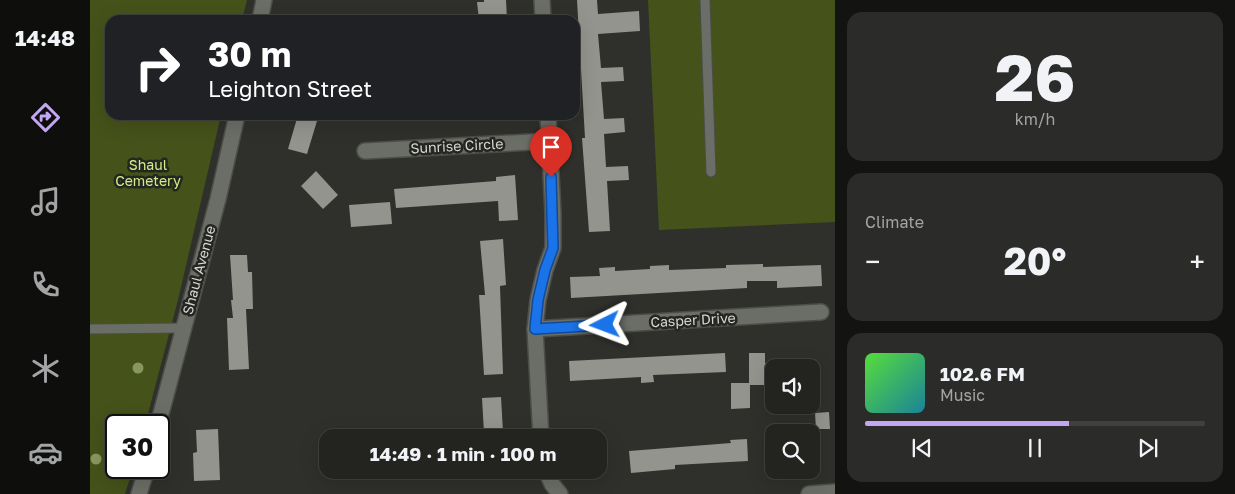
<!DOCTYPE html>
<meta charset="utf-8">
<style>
body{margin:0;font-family:"Golos Text",sans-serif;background:#2b2c29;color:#f1f3f6;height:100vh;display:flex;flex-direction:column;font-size:19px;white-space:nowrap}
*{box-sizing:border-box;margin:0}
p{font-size:16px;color:#a3a4a5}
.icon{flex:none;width:28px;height:28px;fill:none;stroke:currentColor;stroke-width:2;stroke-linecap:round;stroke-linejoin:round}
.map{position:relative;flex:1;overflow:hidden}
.side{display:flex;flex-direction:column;gap:12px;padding:12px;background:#131412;width:400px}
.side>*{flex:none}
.hud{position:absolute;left:15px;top:15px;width:475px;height:105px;border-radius:15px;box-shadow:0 5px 20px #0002,0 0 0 1px #40413e;background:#202124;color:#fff;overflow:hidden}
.fabs{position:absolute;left:675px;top:359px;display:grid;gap:10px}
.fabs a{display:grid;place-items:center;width:55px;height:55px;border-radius:10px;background:#232420;box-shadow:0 5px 20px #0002,0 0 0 1px #40413e;font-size:25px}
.speed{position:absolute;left:15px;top:414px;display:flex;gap:10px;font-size:25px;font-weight:700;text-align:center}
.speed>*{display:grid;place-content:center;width:65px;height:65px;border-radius:50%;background:#232420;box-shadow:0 5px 20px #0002,0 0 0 1px #40413e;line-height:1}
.speed .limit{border:2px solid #111;border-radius:8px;background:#fff;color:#111}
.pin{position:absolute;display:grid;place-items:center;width:42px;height:42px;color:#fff;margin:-51px -21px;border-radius:50% 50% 50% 0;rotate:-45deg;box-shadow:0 0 5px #0007}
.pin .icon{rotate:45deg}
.me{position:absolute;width:55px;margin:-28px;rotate:267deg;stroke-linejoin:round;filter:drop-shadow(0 0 4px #0008)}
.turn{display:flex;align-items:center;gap:18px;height:105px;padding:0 20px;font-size:22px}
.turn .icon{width:65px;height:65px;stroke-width:2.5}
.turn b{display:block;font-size:35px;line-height:42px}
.big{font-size:38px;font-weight:700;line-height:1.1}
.side .card{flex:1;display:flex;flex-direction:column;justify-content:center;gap:8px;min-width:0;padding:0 18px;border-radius:15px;background:#2b2c29}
.side .dial{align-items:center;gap:0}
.dial b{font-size:65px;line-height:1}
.song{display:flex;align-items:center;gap:15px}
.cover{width:60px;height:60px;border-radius:8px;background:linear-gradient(135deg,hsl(110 70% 55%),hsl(190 70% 35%))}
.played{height:5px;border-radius:2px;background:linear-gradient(90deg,#c3a7f2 60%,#40413e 60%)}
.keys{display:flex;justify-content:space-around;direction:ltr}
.heat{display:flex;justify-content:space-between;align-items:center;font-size:28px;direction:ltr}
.trip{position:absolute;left:229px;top:429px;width:288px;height:50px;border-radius:15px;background:#232420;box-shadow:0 5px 20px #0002,0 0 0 1px #40413e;font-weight:700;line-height:50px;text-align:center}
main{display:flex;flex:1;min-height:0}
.menu{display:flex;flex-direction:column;width:90px;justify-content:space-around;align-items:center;background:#0e0e0d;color:#a3a4a5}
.menu .icon{width:35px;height:35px}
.menu .selected{color:#c3a7f2}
.menu b{font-size:22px;color:#f1f3f6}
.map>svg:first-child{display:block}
</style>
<main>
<nav class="menu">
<b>14:48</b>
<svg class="icon selected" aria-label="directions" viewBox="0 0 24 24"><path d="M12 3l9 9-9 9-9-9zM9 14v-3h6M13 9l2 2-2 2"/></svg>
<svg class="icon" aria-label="music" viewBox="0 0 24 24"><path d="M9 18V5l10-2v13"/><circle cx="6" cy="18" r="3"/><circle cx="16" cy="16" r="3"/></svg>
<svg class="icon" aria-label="phone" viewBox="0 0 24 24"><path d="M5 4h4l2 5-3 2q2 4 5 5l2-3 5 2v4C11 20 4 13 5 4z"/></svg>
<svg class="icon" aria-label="climate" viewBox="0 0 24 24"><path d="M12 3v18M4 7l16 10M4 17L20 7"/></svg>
<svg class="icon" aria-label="car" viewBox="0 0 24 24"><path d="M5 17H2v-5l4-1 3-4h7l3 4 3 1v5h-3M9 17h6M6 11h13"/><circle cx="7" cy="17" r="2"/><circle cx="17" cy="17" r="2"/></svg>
</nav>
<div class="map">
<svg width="745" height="494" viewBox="0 0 745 494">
<rect width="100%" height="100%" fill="#2f302b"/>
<!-- green -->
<g fill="#45521a">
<polygon points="0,0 157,0 152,20 20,20 20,115 131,115 88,300 55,425 26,425 26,468 43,468 35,494 0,494"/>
<polygon points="558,0 745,0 745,222 569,230"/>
</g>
<!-- building -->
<g fill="#92948d">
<polygon points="394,0 416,0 417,20 389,20 387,2 394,2"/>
<polygon points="487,0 507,0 508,14 549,11 550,31 508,34 511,68 533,67 534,81 511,82 514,119 534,118 535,132 514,134 516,167 538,166 539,180 517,181 520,231 499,232 492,138 495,138"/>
<polygon points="208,115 227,121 217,154 198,149"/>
<polygon points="226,171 248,195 233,209 211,186"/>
<polygon points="425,175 428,220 409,221 408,201 306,208 304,189 406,181 406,177"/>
<polygon points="300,202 302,224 261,227 259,205"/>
<polygon points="413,239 416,285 410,286 413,374 394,375 389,295 395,295 390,241"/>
<polygon points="140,255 157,255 158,272 162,272 163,309 156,309 159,369 139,370 137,318 143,318 141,300 143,300"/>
<polygon points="673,264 673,267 731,265 732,286 687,288 687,281 657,281 657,288 481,298 480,277 510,276 509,268 525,267 525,271 560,269 560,266 579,265 579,270 636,268 636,265"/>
<polygon points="635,353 636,372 563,375 564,382 551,383 551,377 480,381 479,361"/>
<polygon points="659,353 675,353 675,363 684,363 684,385 660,385 660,408 641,409 641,383 659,383"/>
<polygon points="411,397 413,432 394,433 392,398"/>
<polygon points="739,412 740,429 726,429 725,413"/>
<polygon points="128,429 130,480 104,481 103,453 107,452 106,430"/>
<polygon points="657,439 658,461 585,465 585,469 541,473 539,451 641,443 640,440"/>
</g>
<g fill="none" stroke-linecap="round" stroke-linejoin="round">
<!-- service casing -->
<g stroke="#4c4d49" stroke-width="11">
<g id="service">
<polyline points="615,0 621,172"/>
<polyline points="0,329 93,328"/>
</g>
</g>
<!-- minor casing -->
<g stroke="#4c4d49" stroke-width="18">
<g id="minor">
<polyline points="452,0 453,20"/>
<polyline points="275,151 459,141"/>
<polyline points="445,329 731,312"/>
<polyline points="451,438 445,329 448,300 455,270 463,248 463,213 458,115"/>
<polyline points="456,470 462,484 470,494"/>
<polyline points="719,494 745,492"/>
</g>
</g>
<!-- secondary casing -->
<g stroke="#4c4d49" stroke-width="18">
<g id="secondary">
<polyline points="170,20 174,0"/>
<polyline points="68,425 128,199 147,115"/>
<polyline points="49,494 57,468"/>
</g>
</g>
<!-- service -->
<use href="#service" stroke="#6b6d67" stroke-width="9"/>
<!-- minor -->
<use href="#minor" stroke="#6b6d67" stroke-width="15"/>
<!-- secondary -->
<use href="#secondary" stroke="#6b6d67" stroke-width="15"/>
</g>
<!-- trees -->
<g fill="#88985d">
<circle cx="48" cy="368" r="5.5"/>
<circle cx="6" cy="459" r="5.5"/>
</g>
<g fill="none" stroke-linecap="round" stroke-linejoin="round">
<!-- route casing -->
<g stroke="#114b97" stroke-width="12">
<polyline id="route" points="461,177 463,248 455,270 448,300 445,329 515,325"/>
</g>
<!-- route -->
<use href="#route" stroke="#1a73e8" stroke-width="9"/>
</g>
<g text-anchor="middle" stroke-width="5" stroke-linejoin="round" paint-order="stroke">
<!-- street labels -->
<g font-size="14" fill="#d6d7d3" stroke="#252621">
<text transform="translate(367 146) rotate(-3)" y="5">Sunrise Circle</text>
<text transform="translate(109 270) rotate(-75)" y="5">Shaul Avenue</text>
<text transform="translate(603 320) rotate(-3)" y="5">Casper Drive</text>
</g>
<!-- park labels -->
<g font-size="14" fill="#d1ed86" stroke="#252621">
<text x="58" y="170">Shaul<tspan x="58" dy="16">Cemetery</tspan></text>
</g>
</g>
</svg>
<div class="fabs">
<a><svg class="icon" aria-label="sound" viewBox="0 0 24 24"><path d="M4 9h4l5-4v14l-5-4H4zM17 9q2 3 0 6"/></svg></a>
<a><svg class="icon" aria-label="search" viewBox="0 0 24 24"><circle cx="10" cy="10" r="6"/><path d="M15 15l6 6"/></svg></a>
</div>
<div class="speed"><div class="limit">30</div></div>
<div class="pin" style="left:461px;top:177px;background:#d93025"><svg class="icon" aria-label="arrive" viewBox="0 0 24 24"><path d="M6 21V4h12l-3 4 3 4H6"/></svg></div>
<svg class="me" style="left:515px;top:325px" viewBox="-20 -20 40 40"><path d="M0-17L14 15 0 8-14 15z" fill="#1a73e8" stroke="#fff" stroke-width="4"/></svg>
<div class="trip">14:49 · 1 min · 100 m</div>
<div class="hud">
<div class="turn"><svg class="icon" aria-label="right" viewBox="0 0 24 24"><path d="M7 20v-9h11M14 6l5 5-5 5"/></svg><div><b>30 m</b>Leighton Street</div></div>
</div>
</div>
<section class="side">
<div class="card dial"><b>26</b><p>km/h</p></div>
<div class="card"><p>Climate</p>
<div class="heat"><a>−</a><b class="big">20°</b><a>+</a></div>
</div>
<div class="card">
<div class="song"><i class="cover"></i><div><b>102.6 FM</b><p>Music</p></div></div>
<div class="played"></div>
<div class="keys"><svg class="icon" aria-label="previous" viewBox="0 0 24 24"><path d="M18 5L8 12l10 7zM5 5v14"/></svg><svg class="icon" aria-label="pause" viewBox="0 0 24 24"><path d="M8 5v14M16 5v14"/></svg><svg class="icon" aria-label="next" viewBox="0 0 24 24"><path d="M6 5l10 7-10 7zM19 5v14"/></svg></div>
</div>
</section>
</main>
